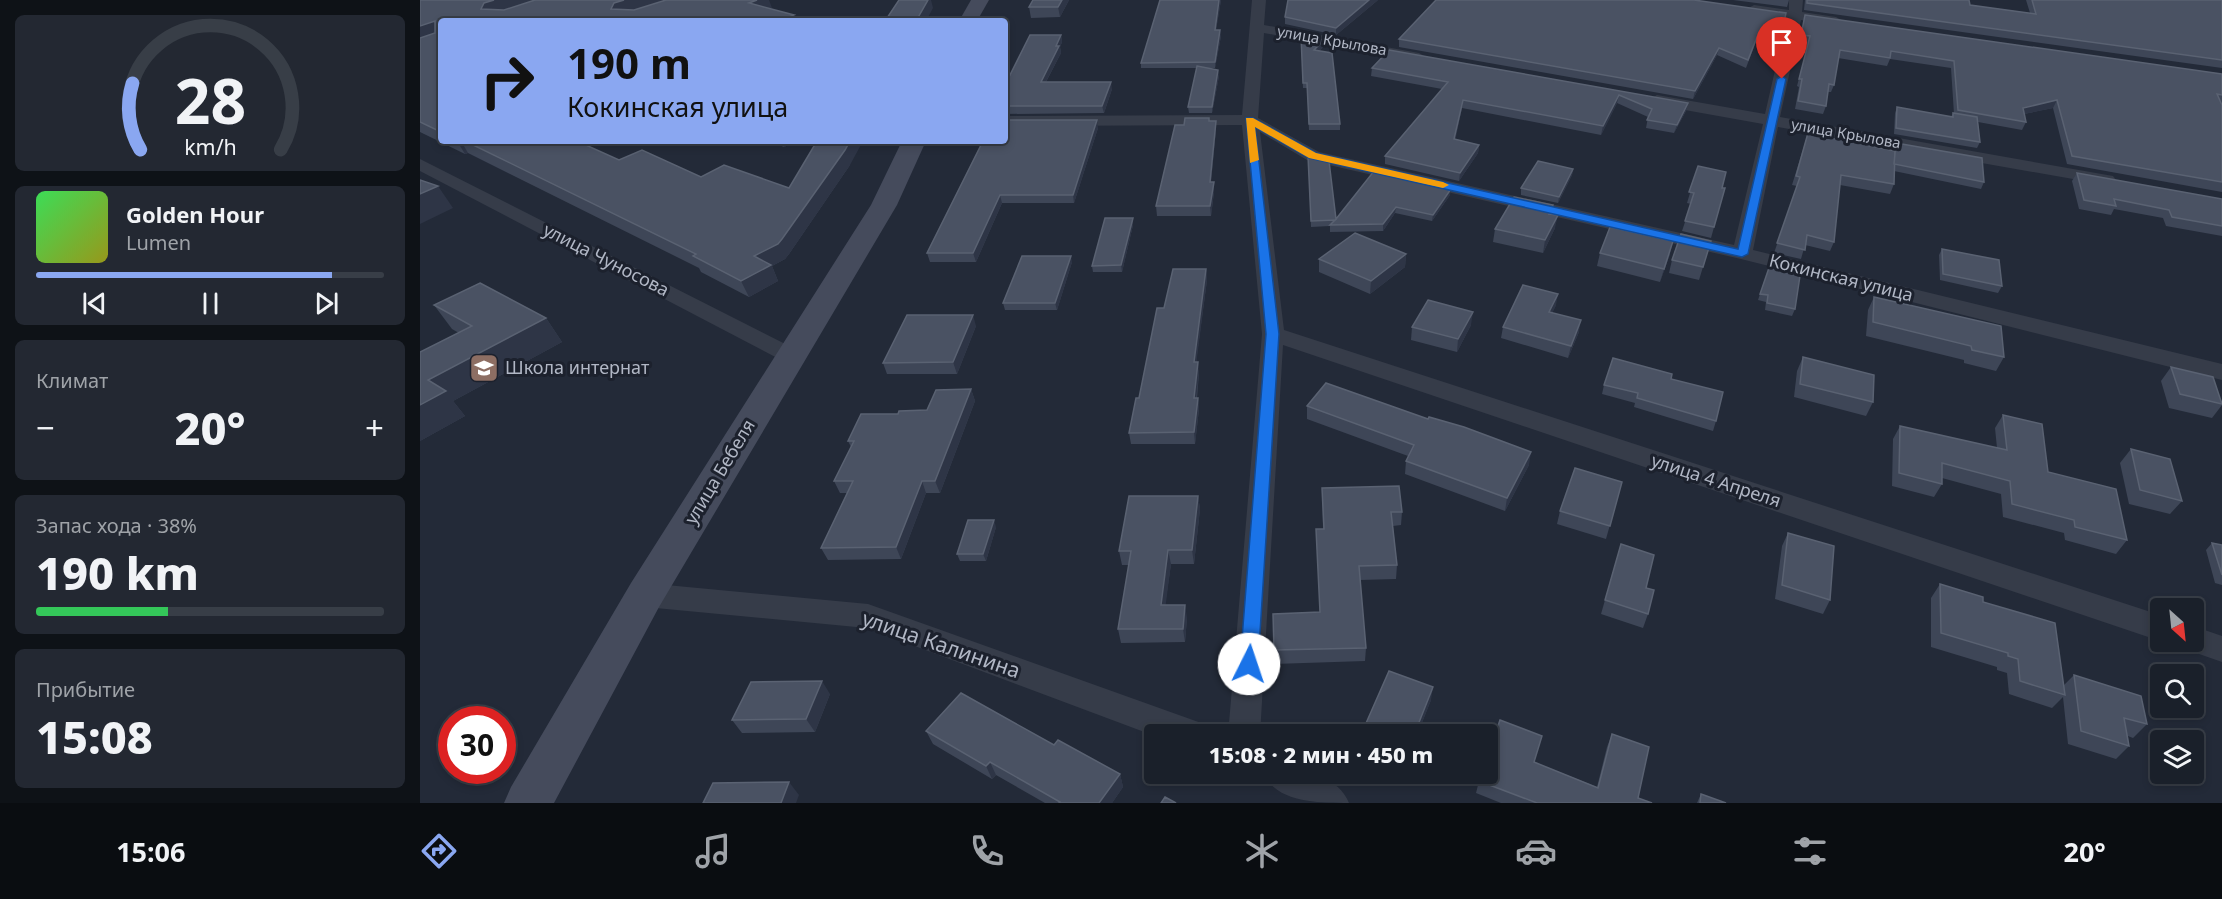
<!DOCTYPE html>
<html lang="ru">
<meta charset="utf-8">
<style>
body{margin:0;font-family:"Noto Sans",sans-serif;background:#232832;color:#f1f3f6;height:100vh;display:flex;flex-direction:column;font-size:22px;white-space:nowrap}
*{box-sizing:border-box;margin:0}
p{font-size:20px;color:#9fa3a8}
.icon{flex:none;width:33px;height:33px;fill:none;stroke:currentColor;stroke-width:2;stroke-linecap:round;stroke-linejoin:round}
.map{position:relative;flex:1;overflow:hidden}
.side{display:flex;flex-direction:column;gap:15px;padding:15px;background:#0e1217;width:420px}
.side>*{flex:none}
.hud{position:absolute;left:18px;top:18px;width:570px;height:126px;border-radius:6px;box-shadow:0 3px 9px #0003,0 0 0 2px #383e47;background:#8aa7f1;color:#111;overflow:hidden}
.needle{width:39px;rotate:153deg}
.buttons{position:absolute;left:1730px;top:598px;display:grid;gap:12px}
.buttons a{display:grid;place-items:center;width:54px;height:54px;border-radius:6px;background:#1a202a;box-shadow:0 3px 9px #0003,0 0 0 2px #383e47;font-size:30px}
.speed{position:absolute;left:18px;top:706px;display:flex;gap:12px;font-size:30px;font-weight:700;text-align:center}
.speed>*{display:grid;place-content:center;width:78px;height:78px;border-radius:50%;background:#1a202a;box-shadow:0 3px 9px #0003,0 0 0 2px #383e47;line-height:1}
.speed .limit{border:9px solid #d22;background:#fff;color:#111}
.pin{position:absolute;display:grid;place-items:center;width:51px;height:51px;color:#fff;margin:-62px -26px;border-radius:50% 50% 50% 0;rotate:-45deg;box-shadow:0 0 6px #0007}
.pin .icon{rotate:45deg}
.me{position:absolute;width:66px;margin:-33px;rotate:4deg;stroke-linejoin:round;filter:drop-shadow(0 0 4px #0008)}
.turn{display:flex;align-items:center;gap:21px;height:126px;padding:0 30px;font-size:27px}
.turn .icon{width:78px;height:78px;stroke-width:2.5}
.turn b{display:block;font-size:42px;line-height:51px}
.big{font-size:45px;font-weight:800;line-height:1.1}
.side .card{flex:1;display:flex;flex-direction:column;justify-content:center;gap:9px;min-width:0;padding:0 21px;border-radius:9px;background:#232832}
.side .dial{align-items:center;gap:0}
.dial svg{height:156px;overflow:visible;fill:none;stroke:#383e47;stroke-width:7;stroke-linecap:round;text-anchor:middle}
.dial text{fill:#f1f3f6;stroke:none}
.song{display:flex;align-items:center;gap:18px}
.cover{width:72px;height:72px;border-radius:9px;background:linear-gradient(135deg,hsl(130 70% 55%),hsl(60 70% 35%))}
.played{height:6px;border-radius:3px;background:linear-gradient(90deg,#8aa7f1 85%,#383e47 85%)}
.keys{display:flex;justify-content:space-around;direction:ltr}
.heat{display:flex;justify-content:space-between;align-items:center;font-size:33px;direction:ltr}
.charge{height:9px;border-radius:4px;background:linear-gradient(90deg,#34c759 38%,#383e47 0)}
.trip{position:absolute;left:724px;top:724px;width:354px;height:60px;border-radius:6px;background:#1a202a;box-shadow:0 3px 9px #0003,0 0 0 2px #383e47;font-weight:800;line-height:60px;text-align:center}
.tabs{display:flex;height:96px;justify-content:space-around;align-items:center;background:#0a0d11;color:#9fa3a8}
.tabs .icon{width:42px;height:42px}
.tabs .current{color:#8aa7f1}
.tabs b{font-size:27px;color:#f1f3f6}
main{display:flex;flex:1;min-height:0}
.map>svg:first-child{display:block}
</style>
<main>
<section class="side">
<div class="card dial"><svg viewBox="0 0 100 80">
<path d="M14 69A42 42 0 1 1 86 69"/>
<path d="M14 69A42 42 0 0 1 10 35" stroke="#8aa7f1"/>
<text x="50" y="56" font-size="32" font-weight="700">28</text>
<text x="50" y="72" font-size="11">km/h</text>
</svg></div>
<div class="card">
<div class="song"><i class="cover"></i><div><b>Golden Hour</b><p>Lumen</p></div></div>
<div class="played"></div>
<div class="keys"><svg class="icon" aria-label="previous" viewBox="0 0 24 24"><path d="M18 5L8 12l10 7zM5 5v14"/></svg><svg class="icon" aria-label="pause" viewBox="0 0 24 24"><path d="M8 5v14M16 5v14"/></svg><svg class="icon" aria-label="next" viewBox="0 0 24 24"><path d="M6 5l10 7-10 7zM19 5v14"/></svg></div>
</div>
<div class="card"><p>Климат</p>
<div class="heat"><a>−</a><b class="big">20°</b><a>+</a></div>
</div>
<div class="card"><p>Запас хода · 38%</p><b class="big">190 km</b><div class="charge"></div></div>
<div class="card"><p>Прибытие</p><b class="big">15:08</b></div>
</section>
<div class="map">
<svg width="1802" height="803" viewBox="0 0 1802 803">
<rect width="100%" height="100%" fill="#232a38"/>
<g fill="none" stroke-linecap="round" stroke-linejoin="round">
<!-- street -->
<g fill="#363c49" fill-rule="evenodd">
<polygon points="832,0 846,0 844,25 999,53 1006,57 999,61 844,33 838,118 899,152 1314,245 1343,124 1237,105 1229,100 1237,95 1345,114 1367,18 1329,12 1327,9 1334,5 1369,10 1369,0 1383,0 1382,12 1416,17 1423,21 1416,25 1381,20 1360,117 1693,176 1696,180 1693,184 1687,185 1358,127 1333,250 1802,364 1802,380 1321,259 887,160 840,132 864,330 1740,615 1740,641 863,345 840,735 808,735 842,334 822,125 585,126 585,116 822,115"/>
<polygon points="0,159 379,351 382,356 379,361 371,363 363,361 0,171"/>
<polygon points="225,583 448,604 784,724 788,735 735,736 447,628 225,607 215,603 210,595 215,587"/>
<polygon points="1773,626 1802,636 1802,662 1762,648 1759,642 1773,642"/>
<path d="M843,774C874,774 915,769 929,803C898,803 858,803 843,774Z"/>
</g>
<!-- secondary -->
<g fill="#454b5c" fill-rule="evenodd">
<polygon points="551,0 569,0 557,21 539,21"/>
<polygon points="482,141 506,141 477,205 239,607 134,803 84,803 91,787 211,583 451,205"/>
</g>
</g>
<!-- wall -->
<g fill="#3e4657">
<polygon points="0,0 352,8 21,21 21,141 157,141 199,160 281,177 369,188 430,165 369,254 365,259 352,266 358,281 329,297 281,272 279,268 48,153 45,154 0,132"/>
<polygon points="649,0 640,17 611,18 609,7"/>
<polygon points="740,0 801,0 796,30 801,36 795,68 788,68 799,76 792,113 769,113 768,107 777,68 721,68 721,63"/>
<polygon points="958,0 916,35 865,24 865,17"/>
<polygon points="1274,0 1362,32 1360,39 1340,36 1337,39 1326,68 1297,55 1273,99 979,47 979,39"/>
<polygon points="1313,0 1369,0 1367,7"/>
<polygon points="1385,0 1549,0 1550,5 1610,13 1606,0 1802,0 1802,68 1384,10"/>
<polygon points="1385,15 1802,74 1802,192 1647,164 1633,108 1604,114 1606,122 1602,130 1558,122 1560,142 1557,148 1474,134 1475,113 1477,107 1531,117 1533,113 1534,114 1531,68 1470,59 1467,66 1418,58 1414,85 1411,92 1408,92 1406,106 1403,114 1375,109 1379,87 1377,86 1388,44 1379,42"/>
<polygon points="641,35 642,42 640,47 641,53 626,82 692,89 684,113 585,114 585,85"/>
<polygon points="881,36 904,40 904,46 899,51 920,124 920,130 889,130 887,88 883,88"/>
<polygon points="969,50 1268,103 1266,111 1254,133 1226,128 1228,117 1197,103 1181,135 1042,108 1035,139 1059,145 1058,153 1039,181 965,164 965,156 1022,89 951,76 952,68"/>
<polygon points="790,121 796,130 791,182 794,182 794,192 791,216 737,216 736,206 764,125"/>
<polygon points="678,128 654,203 582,203 556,262 510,262 507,253 562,143 561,141 585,141"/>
<polygon points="1388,133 1473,150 1476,143 1564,182 1561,189 1474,171 1474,184 1470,194 1420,185 1414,242 1410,251 1385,245 1381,259 1354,253 1377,186 1372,185"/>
<polygon points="349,141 377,141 364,147"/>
<polygon points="888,156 916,219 1030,195 1012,221 975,213 963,231 910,232 910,226 891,227"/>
<polygon points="1278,166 1302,188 1305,188 1291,238 1262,231 1271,204 1267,203"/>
<polygon points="1153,169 1152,175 1138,203 1101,195 1101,188"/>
<polygon points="1657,173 1802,199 1802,236 1746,226 1743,218 1694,209 1691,215 1659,209 1652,181"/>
<polygon points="1131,214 1135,228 1123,253 1073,242 1075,229"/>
<polygon points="713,218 713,225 702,272 673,272 672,266"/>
<polygon points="1291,241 1279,280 1249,273 1252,260"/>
<polygon points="1522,249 1582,286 1578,293 1520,280 1519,255"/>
<polygon points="1180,253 1250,254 1240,282 1177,266"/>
<polygon points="986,254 985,267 950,294 899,272 899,259"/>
<polygon points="652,262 637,310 585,310 583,303"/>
<polygon points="1351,262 1375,309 1372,316 1345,310 1346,302 1338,300"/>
<polygon points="786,269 787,280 776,362 779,373 777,398 778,398 779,409 775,444 711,444 709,433 744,308"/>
<polygon points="1454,297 1584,357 1576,371 1544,363 1544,360 1446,336 1448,310"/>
<polygon points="14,305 126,318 142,342 33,401 45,416 0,441 39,333 32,329"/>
<polygon points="1136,305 1132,313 1159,332 1148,358 1081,338 1083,327"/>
<polygon points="1051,325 1037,352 991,340 992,327"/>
<polygon points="556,326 537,374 467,374 463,363"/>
<polygon points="1383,357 1453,402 1446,416 1374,397 1377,371"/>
<polygon points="1751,367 1802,401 1802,405 1792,418 1749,408 1741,381"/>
<polygon points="1251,379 1296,421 1293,431 1214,407 1215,403 1182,394 1184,385"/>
<polygon points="551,389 555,401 520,493 506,493 481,559 408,560 401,548 427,493 420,493 414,481 431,447 428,441 478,414 507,410"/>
<polygon points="887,406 1109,465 1085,511 985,474 986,461 988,456 887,419"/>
<polygon points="1583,415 1628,472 1707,540 1696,554 1645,540 1644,533 1583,517 1581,494 1522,478 1522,484 1514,497 1472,486 1473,439 1480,426 1577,448 1575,428"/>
<polygon points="1711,449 1762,501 1750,514 1709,504 1700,463"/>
<polygon points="1202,482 1186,539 1137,524 1140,511"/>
<polygon points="902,488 982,512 981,525 973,526 977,565 976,579 940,580 946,648 945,661 854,664 854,650 900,612 896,529 903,529"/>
<polygon points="778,496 780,509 774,564 751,564 745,605 767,618 765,642 701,643 698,629 709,565 702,565 699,551"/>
<polygon points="576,527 566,561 540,561 537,554"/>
<polygon points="1368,533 1410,600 1403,614 1355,599 1362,546"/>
<polygon points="1792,543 1802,545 1802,585 1795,583 1786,550"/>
<polygon points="1201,544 1226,588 1228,614 1223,628 1181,614"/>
<polygon points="1520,584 1563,602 1643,686 1654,675 1727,724 1713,738 1708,736 1709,746 1696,759 1648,744 1643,697 1632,708 1589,694 1587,673 1577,670 1577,667 1511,647 1511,598"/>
<polygon points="410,694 395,732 322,733 312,720"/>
<polygon points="1011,700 997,735 943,735 943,730"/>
<polygon points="506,731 634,745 700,774 703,787 692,803 625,803 576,775 572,779 513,744"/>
<polygon points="1192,734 1218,798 1232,803 1081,803 1056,793 1059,781 1114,762 1177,787 1187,747"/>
<polygon points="1281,794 1306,803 1277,803"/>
</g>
<!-- shaded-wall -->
<g fill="#2e3546">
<polygon points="74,0 118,0 68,21 61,9 64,3"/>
<polygon points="204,0 248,0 200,16 191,9 194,3"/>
<polygon points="337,0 349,0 352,8 333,16 329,3"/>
<polygon points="508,0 511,0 513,8 506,21 496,21"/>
<polygon points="642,0 649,0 640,17 638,7"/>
<polygon points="799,0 801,0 795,36 795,30"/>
<polygon points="949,0 958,0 916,35 916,28"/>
<polygon points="374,15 376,21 359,21"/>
<polygon points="15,21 21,32 0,41 0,26"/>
<polygon points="1342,29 1340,36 1337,39 1326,68 1339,32"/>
<polygon points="800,30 801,36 795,68 795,62"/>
<polygon points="641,35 642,42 640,47 641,53 622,89 621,82"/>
<polygon points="904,40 904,46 894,56 894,50"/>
<polygon points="1299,48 1297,55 1273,99 1275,91"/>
<polygon points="798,70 799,76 792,113 792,107"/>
<polygon points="691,82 692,89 684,113 682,106"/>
<polygon points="1199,95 1197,103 1181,135 1183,126"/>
<polygon points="1043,100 1042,108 1034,147 1034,139"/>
<polygon points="1637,100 1633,108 1599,115 1603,108"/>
<polygon points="1268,103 1266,111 1254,133 1257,125"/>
<polygon points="677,120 678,128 654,203 653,195"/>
<polygon points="796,121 796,130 790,192 790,182"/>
<polygon points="37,141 41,141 48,153 45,154"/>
<polygon points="362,141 377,141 364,147"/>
<polygon points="430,141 443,141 430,165 369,254 365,259 352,266 358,281 329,297 321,281 334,256"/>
<polygon points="1059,145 1058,153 1039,181 1040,173"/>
<polygon points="1153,169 1152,175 1138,203 1139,197"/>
<polygon points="794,182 794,192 791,216 790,206"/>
<polygon points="18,186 33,208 0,224 0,194"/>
<polygon points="1031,189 1030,195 1012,221 1013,215"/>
<polygon points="580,195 582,203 556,262 553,253"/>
<polygon points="976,207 975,213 963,231 963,224"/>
<polygon points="1138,215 1135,228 1123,253 1125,240"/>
<polygon points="713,218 713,225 702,272 701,265"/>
<polygon points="1253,241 1250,254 1240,282 1244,269"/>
<polygon points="986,254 985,267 950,294 951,281"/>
<polygon points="651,256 652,262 637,310 635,303"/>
<polygon points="786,269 787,280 775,373 774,362"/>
<polygon points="1138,294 1136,305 1127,324 1129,312"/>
<polygon points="1053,312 1051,325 1037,352 1038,339"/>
<polygon points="553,315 556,326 537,374 533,362"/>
<polygon points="126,318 142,342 33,401 45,416 0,441 0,405 8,380"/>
<polygon points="1161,320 1159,332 1148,358 1151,346"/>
<polygon points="778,362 779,373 775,409 774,398"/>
<polygon points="551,389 555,401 520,493 515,481"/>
<polygon points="778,398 779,409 775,444 774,432"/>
<polygon points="1111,452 1109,465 1085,511 1087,498"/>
<polygon points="502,481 506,493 481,559 476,547"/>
<polygon points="778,496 780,509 774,564 772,550"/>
<polygon points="574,520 576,527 566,561 563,554"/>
<polygon points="748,550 751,564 744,618 741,605"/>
<polygon points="765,605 767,618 765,642 763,629"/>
<polygon points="402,681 410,694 395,732 386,719"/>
<polygon points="1013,687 1011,700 997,735 994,735"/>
<polygon points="570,762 576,775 572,779 566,766"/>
<polygon points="700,774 703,787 692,803 679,803"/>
<polygon points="369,782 379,795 376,803 361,803"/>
</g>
<!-- building -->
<g fill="#4a5263" stroke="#5a6272" stroke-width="1.5">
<polygon points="0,0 74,0 64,3 61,9 84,10 115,0 204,0 194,3 191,9 214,10 246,0 337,0 329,3 374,15 359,21 21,21 21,132 0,122 0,38 15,33 15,21 0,26"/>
<polygon points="479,0 508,0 496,21 465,21"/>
<polygon points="613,0 642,0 638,7 609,7"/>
<polygon points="740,0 799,0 795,30 800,30 795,62 721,63"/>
<polygon points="868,0 949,0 916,28 865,17"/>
<polygon points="1016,0 1274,0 1366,13 1362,32 1342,29 1339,32 1328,60 1299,48 1275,91 979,39"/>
<polygon points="1387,0 1549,0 1550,5 1616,14 1612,0 1802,0 1802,60 1387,3"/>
<polygon points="1385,15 1802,74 1802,95 1797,94 1802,105 1802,182 1652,156 1637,100 1603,108 1606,122 1538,110 1534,61 1471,51 1470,58 1420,50 1414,85 1409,84 1406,106 1378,101 1382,79 1379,79 1390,36 1381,35"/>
<polygon points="610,35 641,35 636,46 639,46 621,82 691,82 682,106 585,106 585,85"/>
<polygon points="881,36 904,40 894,50 912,53 920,124 889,124 887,83 883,83"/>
<polygon points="969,50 1268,103 1257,125 1227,120 1232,109 1199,95 1183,126 1043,100 1034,139 1059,145 1040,173 965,156 1028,82 952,68"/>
<polygon points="777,66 798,70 792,107 768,107"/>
<polygon points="1477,107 1533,117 1533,113 1557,117 1560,142 1476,128"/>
<polygon points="765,118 789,118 789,121 796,121 790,182 794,182 790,206 736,206 755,125 764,125"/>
<polygon points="585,120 677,120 653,195 580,195 553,253 507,253 563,141 585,141"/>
<polygon points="1388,133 1475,151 1474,184 1421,175 1414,242 1387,235 1385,250 1357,243 1380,177 1376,176"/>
<polygon points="45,141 157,141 199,160 222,150 281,177 304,165 369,188 397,141 430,141 425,150 362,239 358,244 334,256 351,265 321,281 273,256 276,254"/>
<polygon points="1476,143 1562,158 1564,182 1474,164"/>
<polygon points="888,156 909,161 916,219 954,171 1031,189 1013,215 976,207 963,224 910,225 915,220 891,221"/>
<polygon points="1118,161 1153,169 1139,197 1101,188"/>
<polygon points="1278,166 1306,172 1302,188 1305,188 1294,227 1265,221 1274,193 1269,192"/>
<polygon points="1657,173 1802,199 1802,226 1752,217 1749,210 1694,199 1696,206 1664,200"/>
<polygon points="0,180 18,186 0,194"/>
<polygon points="1094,197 1133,205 1129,214 1138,215 1125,240 1075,229"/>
<polygon points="685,218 713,218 701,265 672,266"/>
<polygon points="1190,227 1253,241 1244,269 1180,253"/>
<polygon points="935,233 986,254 951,281 899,259"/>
<polygon points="1261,234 1291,241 1283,267 1252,260"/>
<polygon points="1522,249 1579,260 1582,286 1523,274"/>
<polygon points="602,256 651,256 635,303 583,303"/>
<polygon points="1351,262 1381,269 1375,309 1347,303 1348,295 1340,294"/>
<polygon points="753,269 786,269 774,362 778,362 774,398 778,398 774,432 709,433 716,398 719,398 737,308 744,308"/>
<polygon points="60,283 126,318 8,380 26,391 0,405 0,352 52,326 14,305"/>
<polygon points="1103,285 1138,294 1129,312 1161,320 1151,346 1083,327"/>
<polygon points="1454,297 1581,326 1584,357 1552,350 1551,346 1453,322"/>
<polygon points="1008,300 1053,312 1038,339 992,327"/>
<polygon points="487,315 553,315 533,362 463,363"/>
<polygon points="1383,357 1454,375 1453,402 1380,384"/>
<polygon points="1193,358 1252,374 1251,379 1303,392 1296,421 1217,398 1218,393 1184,385"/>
<polygon points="1751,367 1793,377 1802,404 1760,394"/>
<polygon points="906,383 1008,419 1009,417 1044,427 1111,452 1087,498 986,461 994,445 887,406"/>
<polygon points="551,389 515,481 502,481 476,547 401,548 433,481 414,481 434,441 428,441 441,414 478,414 479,411 507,410 516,390"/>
<polygon points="1583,415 1622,424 1628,472 1696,489 1707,540 1655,527 1654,520 1592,504 1590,481 1522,463 1522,484 1479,473 1480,426 1587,450"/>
<polygon points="1711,449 1750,459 1762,501 1720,490"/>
<polygon points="1155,468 1202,482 1190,526 1140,511"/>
<polygon points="979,486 982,512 971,512 977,565 939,566 946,648 854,650 853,614 900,612 896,529 904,529 902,488"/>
<polygon points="709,496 778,496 772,550 748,550 741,605 765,605 763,629 698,629 711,551 699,551"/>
<polygon points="548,520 574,520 563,554 537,554"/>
<polygon points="1368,533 1414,546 1410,600 1362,585"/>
<polygon points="1792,543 1802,545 1802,575"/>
<polygon points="1201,544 1234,555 1226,588 1234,590 1228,614 1185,600"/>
<polygon points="1520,584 1563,597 1563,602 1635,623 1645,695 1600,681 1598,659 1588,656 1588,653 1521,633"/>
<polygon points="969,671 1013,687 994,735 955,735 943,730"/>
<polygon points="1654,675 1721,696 1727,724 1704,718 1709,746 1661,731"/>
<polygon points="402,681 386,719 312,720 331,682"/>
<polygon points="541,693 634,745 638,740 700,774 679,803 639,803 640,802 570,762 566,766 506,731"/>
<polygon points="1080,720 1122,736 1114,762 1178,788 1192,734 1229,747 1218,798 1232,803 1117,803 1059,781 1062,774 1068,774 1068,755"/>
<polygon points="369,782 361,803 283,803 293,783"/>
<polygon points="1281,794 1306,803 1280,803"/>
<polygon points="745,797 756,803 741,803"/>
</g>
<!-- route -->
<polygon fill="#1a73e8" stroke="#114b97" stroke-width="1.5" points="1362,76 1366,79 1328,254 1322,257 889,158 835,127 859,334 838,664 835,670 829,672 823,670 820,664 846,334 826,118 833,118 896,153 1318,249 1357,79"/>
<!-- slow -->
<polygon fill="#f59e0b" points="826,118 833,118 896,153 1023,182 1029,185 1023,188 889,158 835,127 839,160 830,163"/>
<!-- icons -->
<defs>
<g id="school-square" transform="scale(1.5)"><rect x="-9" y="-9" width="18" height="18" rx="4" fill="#8d6e63" stroke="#1c212d"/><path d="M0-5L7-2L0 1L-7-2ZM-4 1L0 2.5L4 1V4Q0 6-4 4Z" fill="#fff"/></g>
</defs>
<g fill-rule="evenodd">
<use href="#school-square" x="64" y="368"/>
</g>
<g text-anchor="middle" stroke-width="6" stroke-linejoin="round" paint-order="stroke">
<!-- far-street labels -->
<g font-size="15" fill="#b1b7c5" stroke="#1c212d">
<text transform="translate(912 41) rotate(10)" y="5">улица Крылова</text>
<text transform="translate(1426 134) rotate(10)" y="5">улица Крылова</text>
</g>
<!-- street labels -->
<g font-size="18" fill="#b1b7c5" stroke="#1c212d">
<text transform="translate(186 260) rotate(27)" y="6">улица Чуносова</text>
<text transform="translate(1421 278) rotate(14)" y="6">Кокинская улица</text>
<text transform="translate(300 472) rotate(-59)" y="6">улица Бебеля</text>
<text transform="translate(1296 481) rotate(18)" y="6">улица 4 Апреля</text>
</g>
<!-- poi labels -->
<g font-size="18" fill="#b1b7c5" stroke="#1c212d" text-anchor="start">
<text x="85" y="374">Школа интернат</text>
</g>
<!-- near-street labels -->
<g font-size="21" fill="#b1b7c5" stroke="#1c212d">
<text transform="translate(521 645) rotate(19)" y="7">улица Калинина</text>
</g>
</g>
</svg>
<div class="buttons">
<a><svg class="needle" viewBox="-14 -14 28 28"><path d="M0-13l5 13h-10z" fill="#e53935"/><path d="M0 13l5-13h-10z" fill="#9fa3a8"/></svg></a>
<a><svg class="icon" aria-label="search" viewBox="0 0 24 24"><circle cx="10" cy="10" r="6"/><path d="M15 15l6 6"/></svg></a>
<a><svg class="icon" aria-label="layers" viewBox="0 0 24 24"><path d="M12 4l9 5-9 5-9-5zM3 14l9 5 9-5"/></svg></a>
</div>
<div class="speed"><div class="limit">30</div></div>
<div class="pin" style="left:1362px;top:79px;background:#d93025"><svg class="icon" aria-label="arrive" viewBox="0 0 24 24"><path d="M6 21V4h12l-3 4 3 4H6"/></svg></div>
<svg class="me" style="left:829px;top:664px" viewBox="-20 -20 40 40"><circle r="19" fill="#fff"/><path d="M0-13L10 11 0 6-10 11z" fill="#1a73e8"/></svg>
<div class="trip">15:08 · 2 мин · 450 m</div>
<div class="hud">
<div class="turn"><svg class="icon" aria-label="right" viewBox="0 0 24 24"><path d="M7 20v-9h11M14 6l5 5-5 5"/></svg><div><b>190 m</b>Кокинская улица</div></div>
</div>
</div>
</main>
<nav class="tabs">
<b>15:06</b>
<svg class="icon current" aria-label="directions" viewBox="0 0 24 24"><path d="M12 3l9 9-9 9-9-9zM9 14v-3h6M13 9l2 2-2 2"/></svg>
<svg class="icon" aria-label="music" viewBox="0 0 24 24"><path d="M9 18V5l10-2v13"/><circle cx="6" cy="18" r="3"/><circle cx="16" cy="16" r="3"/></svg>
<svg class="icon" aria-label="phone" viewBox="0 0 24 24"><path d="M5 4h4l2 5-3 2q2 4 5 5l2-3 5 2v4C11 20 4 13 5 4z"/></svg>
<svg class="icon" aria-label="climate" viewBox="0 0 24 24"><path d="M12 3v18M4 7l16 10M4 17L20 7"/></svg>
<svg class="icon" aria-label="car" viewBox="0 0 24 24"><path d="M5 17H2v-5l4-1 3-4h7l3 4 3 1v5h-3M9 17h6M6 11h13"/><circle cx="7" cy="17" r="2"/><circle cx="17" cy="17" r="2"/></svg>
<svg class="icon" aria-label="filters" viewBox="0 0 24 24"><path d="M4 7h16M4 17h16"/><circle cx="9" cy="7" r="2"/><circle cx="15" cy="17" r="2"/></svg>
<b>20°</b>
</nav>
